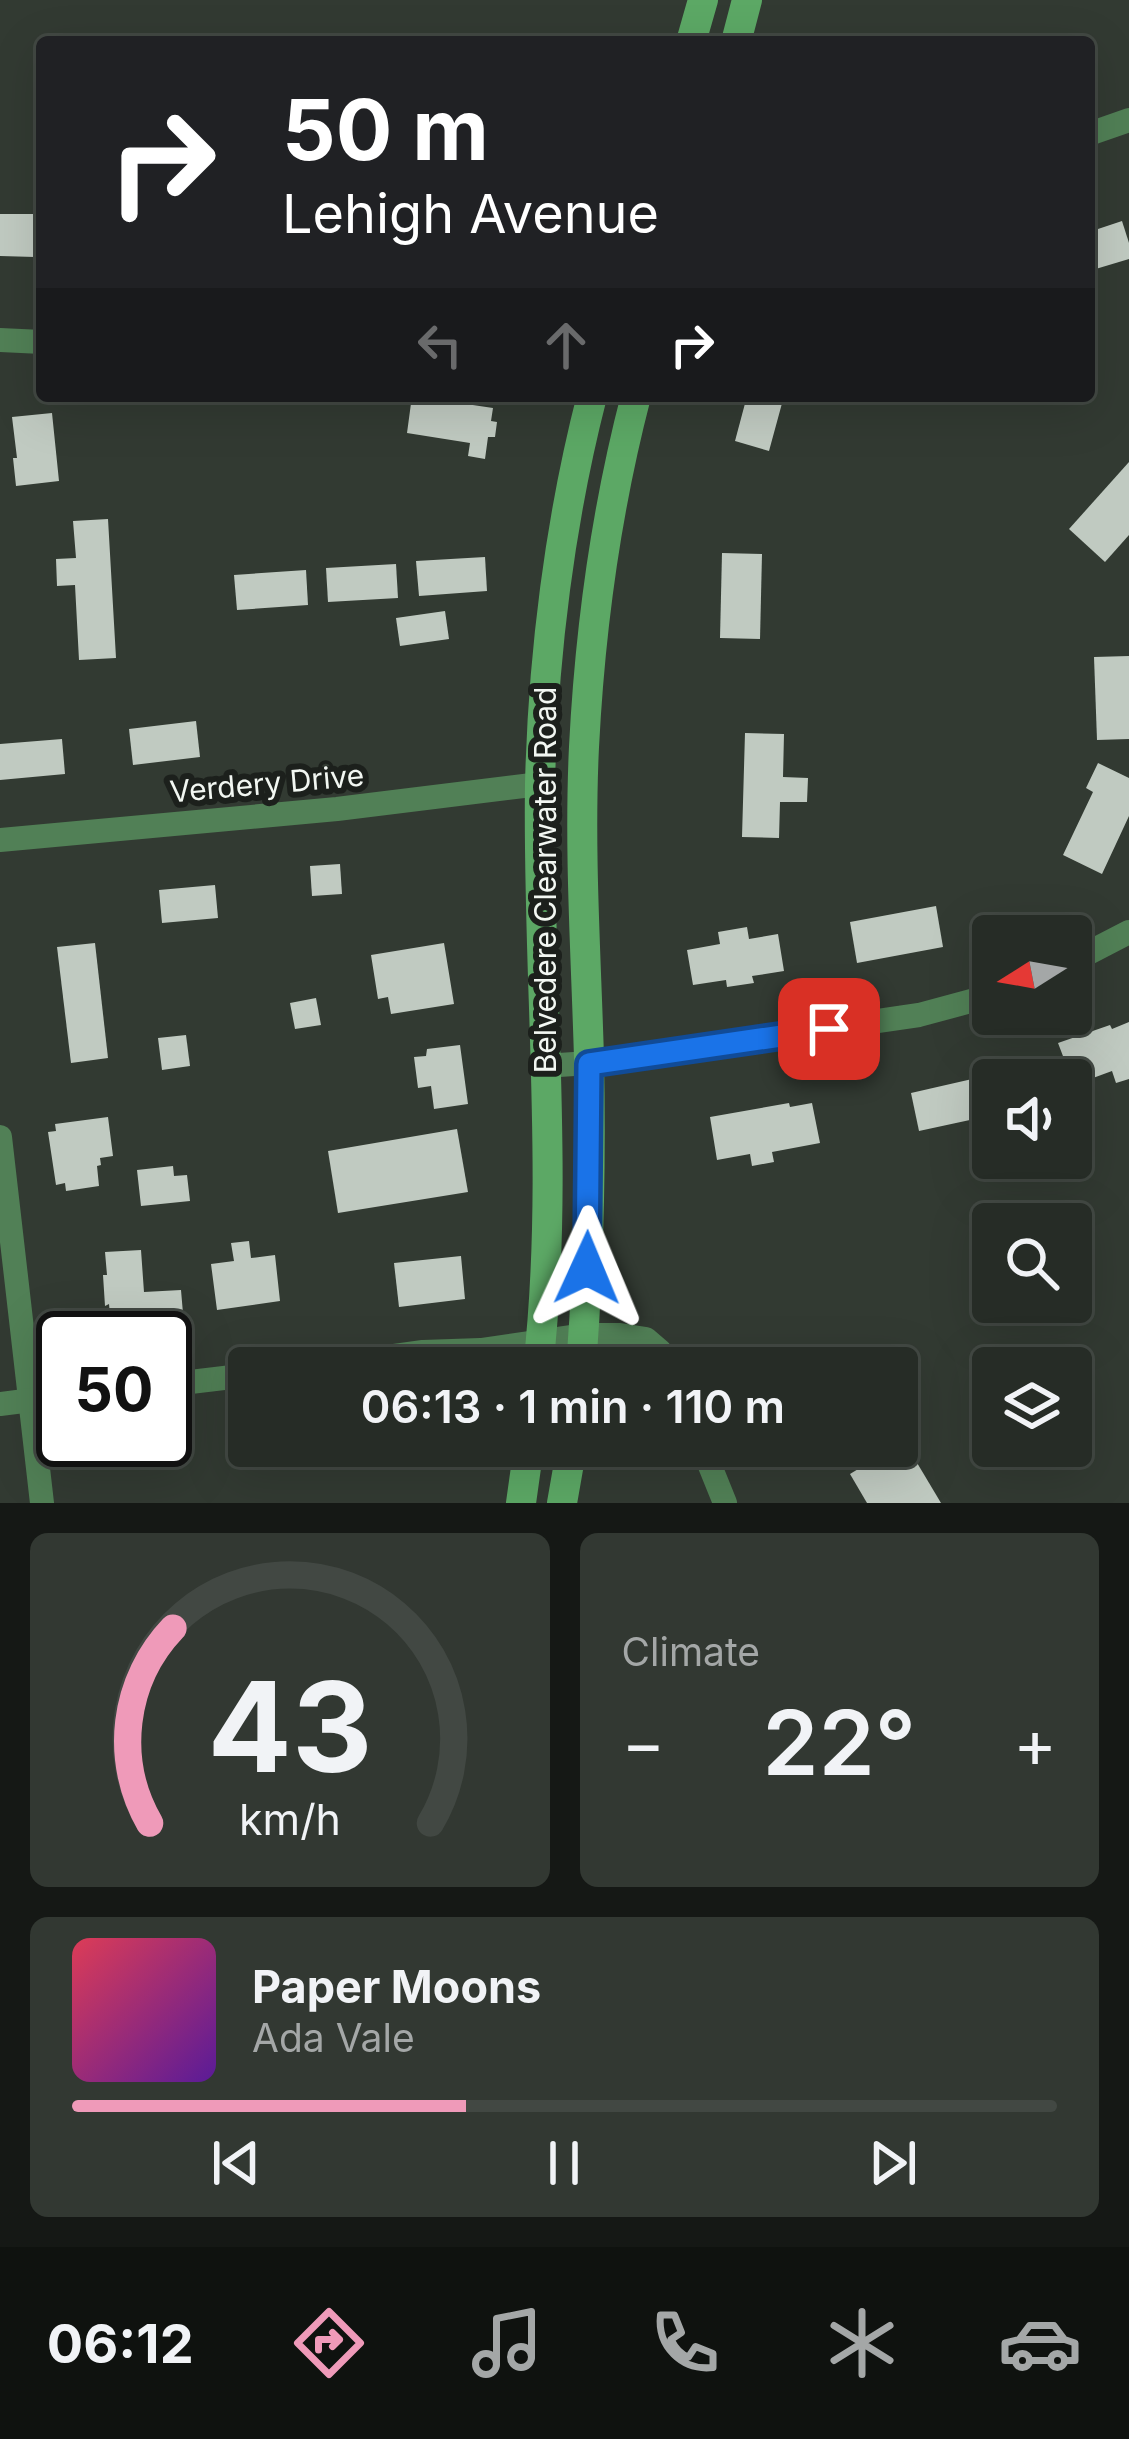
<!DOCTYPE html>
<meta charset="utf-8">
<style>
body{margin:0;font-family:Inter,sans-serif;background:#323832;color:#f1f3f6;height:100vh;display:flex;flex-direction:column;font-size:45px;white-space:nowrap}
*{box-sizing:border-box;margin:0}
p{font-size:39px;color:#a4a7a7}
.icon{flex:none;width:66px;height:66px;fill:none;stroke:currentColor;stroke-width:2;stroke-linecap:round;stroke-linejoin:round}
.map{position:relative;height:1503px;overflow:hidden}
.sheet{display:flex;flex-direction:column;gap:30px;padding:30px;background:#151815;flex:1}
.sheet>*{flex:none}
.guide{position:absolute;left:36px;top:36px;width:1059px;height:366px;border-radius:12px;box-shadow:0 12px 48px #0002,0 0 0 3px #424843;background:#202124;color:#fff;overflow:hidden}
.needle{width:78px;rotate:259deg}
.controls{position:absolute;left:972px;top:915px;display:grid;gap:24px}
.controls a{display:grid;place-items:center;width:120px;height:120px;border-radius:12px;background:#262c26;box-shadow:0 12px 48px #0002,0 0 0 3px #424843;font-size:60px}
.speed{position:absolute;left:36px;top:1311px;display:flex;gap:24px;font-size:60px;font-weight:700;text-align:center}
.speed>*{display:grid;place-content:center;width:156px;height:156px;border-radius:50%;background:#262c26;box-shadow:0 12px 48px #0002,0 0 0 3px #424843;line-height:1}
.speed .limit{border:6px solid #111;border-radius:18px;background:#fff;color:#111}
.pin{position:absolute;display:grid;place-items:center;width:102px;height:102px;color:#fff;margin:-51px;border-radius:24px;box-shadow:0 6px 18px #0006}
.me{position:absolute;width:132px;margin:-66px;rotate:1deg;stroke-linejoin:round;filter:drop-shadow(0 0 9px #0008)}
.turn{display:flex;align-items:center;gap:42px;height:252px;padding:0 48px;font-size:54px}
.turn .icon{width:156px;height:156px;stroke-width:2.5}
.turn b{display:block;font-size:84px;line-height:102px}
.lanes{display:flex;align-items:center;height:114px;padding:0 48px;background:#0003;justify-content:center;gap:60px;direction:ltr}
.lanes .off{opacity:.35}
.big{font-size:90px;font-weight:600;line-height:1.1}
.sheet .tile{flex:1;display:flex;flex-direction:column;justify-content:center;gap:18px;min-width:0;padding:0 42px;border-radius:18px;background:#323832}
.sheet .dial{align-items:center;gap:0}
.dial svg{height:312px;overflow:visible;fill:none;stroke:#424843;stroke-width:7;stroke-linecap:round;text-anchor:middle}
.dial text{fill:#f1f3f6;stroke:none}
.song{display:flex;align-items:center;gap:36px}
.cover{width:144px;height:144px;border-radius:18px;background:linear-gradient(135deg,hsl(350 70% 55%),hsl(270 70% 35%))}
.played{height:12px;border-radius:6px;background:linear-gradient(90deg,#ef9ab9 40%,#424843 40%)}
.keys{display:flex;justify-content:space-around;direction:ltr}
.heat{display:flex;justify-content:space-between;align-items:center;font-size:66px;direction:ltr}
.sheet .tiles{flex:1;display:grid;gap:30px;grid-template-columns:1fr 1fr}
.tile:last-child{grid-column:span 2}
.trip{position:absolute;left:228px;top:1347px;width:690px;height:120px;border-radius:12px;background:#262c26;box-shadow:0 12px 48px #0002,0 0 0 3px #424843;font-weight:600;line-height:120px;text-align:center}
.dock{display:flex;height:192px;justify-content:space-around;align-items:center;background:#0f120f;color:#a4a7a7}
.dock .icon{width:84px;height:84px}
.dock .active{color:#ef9ab9}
.dock b{font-size:54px;color:#f1f3f6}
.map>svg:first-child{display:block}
</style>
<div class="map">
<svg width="1129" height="1503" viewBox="0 0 1129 1503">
<rect width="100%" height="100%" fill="#323a32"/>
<!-- building -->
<g fill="#c0cac1">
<polygon points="0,214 35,214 35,257 0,256"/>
<polygon points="1122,221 1129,243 1129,259 1089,271 1089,232"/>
<polygon points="412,396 493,408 491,421 497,422 495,437 488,437 485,459 468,456 470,443 407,433"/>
<polygon points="747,396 784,396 769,451 735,441"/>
<polygon points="52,413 59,481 16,486 13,458 17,458 12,417"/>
<polygon points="1129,462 1129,535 1105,562 1069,529"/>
<polygon points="108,519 116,658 79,660 75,585 57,586 56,559 76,558 73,521"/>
<polygon points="722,553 762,554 760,639 720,638"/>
<polygon points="485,557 487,591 419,596 416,561"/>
<polygon points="396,564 398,598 328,602 326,568"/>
<polygon points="306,570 308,605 237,610 234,575"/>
<polygon points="445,611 449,639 400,646 396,618"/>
<polygon points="1129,656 1129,739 1097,740 1094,657"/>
<polygon points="196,721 200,757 133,765 129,729"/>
<polygon points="745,733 784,734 783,777 808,778 807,802 780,802 779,838 742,837"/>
<polygon points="62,739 65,774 0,780 0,744"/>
<polygon points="1098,763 1129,778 1129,816 1102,874 1063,855 1093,792 1086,788"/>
<polygon points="340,864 342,894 312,896 310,866"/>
<polygon points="215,885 218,918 162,923 159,890"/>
<polygon points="936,906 943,947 857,963 850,922"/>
<polygon points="747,927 749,939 778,934 784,971 752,976 754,983 727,987 726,980 693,985 687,950 720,944 718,932"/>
<polygon points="95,943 108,1058 71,1063 57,947"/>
<polygon points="444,943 454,1004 391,1014 388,997 378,999 371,955"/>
<polygon points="316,998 321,1025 295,1029 290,1003"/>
<polygon points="1129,1022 1129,1079 1116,1083 1112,1071 1074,1085 1058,1043 1110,1025 1112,1029"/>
<polygon points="186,1035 190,1066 162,1070 158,1038"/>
<polygon points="460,1045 468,1104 434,1109 431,1086 418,1088 414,1057 426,1056 427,1049"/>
<polygon points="994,1074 993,1115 919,1131 911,1093"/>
<polygon points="789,1103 790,1107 812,1103 820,1143 772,1152 774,1162 752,1166 750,1154 717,1160 710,1117"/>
<polygon points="108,1117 113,1156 100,1158 101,1165 97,1166 99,1186 66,1191 65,1183 56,1185 48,1132 56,1131 55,1124"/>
<polygon points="457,1129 468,1192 338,1213 328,1151"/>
<polygon points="173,1166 174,1176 187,1175 190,1201 141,1206 137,1170"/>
<polygon points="249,1241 251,1258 275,1255 280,1301 217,1310 211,1264 234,1261 231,1243"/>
<polygon points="141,1250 144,1292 181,1290 184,1325 134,1328 134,1336 112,1337 109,1304 105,1306 103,1275 107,1275 105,1252"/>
<polygon points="461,1256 465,1299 399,1307 394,1263"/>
<polygon points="904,1441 941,1503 867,1503 850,1474"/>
<polygon points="345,1446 429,1446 429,1454 404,1454 405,1469 386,1469 385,1457 345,1458"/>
</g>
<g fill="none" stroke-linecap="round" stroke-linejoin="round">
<!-- street -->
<g stroke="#518056" stroke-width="24">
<polyline points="1089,134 1129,120"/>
<polyline points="0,340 42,342"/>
<polyline points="0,840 337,809 540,784"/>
<polyline points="1071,962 1129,932"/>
<polyline points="544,1066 589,1063 919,1015 993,995"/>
<polyline points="0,1137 42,1503"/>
<polyline points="308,1368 423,1352 481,1350 584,1335 620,1335 646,1339 660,1351 670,1368"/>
<polyline points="165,1385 249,1375"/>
<polyline points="0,1404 63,1396"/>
<polyline points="702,1446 725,1503"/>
</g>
<!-- secondary -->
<g stroke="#5ca865" stroke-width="30">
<polyline points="691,42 703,0"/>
<polyline points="736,42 747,0"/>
<path d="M538,1368C560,1174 537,979 540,784C543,656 560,520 592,396"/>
<path d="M581,1368C589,1265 591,1161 589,1058C586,954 579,851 584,747C590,629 606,511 636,396"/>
<polyline points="521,1503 529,1446"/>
<polyline points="562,1503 572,1446"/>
</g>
</g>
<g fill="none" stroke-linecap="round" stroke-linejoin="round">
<!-- route casing -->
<g stroke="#114b97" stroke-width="30">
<polyline id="route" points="587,1268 589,1064 829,1029"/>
</g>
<!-- route -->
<use href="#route" stroke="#1a73e8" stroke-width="21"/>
</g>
<g text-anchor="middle" stroke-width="12" stroke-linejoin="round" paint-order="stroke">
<!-- street labels -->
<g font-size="30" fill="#f2f7f2" stroke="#1c201c">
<text transform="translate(267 784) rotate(-5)" y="10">Verdery Drive</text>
<text transform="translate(546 880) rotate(-90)" y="10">Belvedere Clearwater Road</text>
</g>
</g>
</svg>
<div class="controls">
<a><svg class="needle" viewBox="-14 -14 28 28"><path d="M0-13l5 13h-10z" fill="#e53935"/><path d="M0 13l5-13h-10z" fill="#a4a7a7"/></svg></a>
<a><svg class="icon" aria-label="sound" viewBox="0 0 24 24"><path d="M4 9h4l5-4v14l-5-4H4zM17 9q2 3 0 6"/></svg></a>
<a><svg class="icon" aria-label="search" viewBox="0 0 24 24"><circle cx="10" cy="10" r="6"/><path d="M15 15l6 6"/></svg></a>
<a><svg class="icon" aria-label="layers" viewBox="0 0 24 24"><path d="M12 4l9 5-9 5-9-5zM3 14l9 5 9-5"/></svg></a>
</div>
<div class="speed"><div class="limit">50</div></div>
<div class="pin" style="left:829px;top:1029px;background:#d93025"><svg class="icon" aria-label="arrive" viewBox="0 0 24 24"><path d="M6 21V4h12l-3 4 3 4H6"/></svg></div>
<svg class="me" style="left:587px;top:1268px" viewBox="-20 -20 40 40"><path d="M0-17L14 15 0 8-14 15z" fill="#1a73e8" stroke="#fff" stroke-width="4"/></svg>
<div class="trip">06:13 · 1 min · 110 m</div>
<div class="guide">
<div class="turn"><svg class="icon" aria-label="right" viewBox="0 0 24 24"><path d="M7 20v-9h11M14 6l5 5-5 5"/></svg><div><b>50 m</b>Lehigh Avenue</div></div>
<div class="lanes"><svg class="icon off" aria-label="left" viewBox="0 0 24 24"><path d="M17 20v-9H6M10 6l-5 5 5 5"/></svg><svg class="icon off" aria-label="ahead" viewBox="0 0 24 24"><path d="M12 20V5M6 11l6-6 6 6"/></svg><svg class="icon" aria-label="right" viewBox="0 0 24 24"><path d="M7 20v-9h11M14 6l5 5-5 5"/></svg></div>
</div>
</div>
<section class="sheet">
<div class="tiles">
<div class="tile dial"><svg viewBox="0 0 100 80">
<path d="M14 69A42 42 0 1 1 86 69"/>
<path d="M14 69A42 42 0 0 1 20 19" stroke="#ef9ab9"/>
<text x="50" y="56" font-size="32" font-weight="700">43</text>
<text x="50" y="72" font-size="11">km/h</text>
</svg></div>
<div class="tile"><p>Climate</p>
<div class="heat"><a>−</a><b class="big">22°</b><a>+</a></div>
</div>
<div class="tile">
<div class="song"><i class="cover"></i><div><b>Paper Moons</b><p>Ada Vale</p></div></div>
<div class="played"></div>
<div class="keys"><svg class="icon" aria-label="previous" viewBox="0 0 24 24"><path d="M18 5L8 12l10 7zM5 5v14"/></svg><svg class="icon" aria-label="pause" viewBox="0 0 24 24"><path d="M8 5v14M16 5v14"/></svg><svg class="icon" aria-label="next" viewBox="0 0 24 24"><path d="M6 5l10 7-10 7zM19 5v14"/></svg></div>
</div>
</div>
</section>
<nav class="dock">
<b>06:12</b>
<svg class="icon active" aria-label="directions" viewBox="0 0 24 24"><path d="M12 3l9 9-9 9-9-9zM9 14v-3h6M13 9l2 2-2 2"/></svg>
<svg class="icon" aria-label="music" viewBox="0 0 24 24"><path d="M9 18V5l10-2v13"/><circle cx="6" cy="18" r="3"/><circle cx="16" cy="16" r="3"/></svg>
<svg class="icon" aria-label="phone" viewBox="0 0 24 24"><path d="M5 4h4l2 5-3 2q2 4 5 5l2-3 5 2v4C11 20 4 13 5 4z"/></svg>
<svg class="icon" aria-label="climate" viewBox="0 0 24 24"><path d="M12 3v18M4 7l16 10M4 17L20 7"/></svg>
<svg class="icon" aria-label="car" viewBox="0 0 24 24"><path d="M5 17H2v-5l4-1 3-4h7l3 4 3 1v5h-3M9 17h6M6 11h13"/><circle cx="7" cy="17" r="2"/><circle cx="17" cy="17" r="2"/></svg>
</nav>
